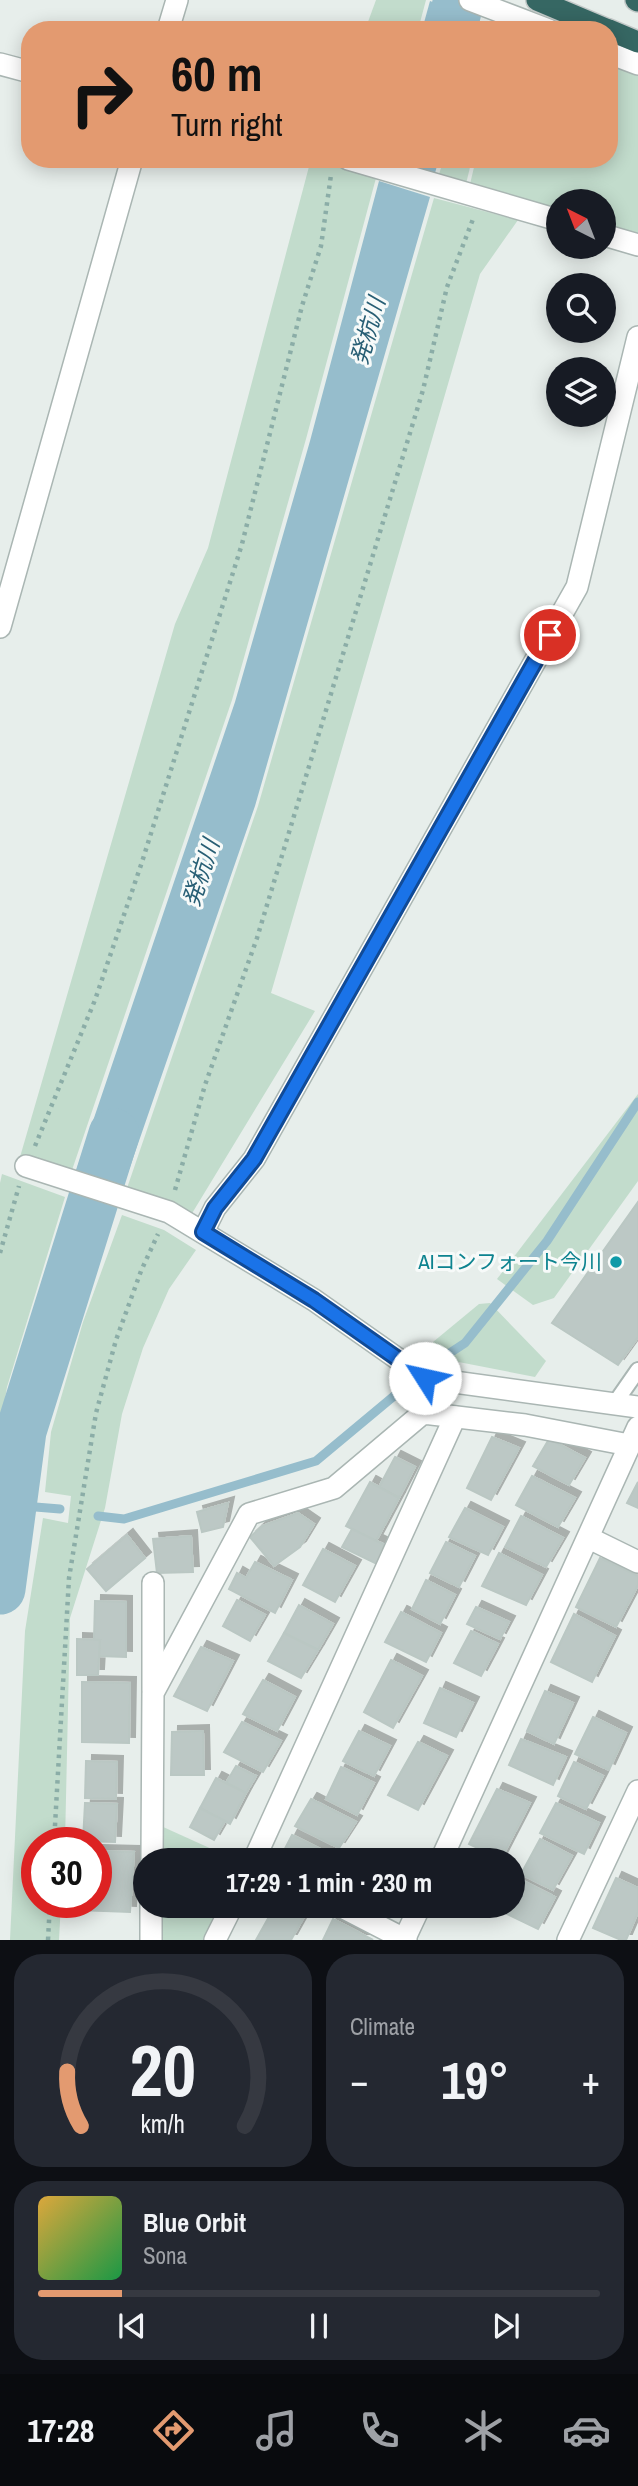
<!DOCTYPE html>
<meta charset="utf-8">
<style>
body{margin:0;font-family:"Archivo Narrow","Noto Sans JP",sans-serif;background:#242831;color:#f1f3f6;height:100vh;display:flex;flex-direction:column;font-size:26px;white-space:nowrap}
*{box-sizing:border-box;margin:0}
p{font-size:23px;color:#9ea1a6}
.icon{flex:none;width:38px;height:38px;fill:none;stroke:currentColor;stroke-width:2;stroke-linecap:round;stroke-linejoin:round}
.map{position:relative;height:1940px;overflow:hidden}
.details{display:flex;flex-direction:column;gap:14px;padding:14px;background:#0d0f14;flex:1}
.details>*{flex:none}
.hud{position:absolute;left:21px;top:21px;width:597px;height:147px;border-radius:28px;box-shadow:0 4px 18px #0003;background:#e39a70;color:#111;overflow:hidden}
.needle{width:46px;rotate:318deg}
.tools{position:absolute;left:546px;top:189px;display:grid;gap:14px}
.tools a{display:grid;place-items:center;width:70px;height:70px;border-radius:50%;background:#171b24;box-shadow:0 4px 18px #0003;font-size:35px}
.speed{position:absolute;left:21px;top:1827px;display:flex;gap:14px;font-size:35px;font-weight:700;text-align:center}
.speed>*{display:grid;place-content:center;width:91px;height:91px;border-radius:50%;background:#171b24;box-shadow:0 4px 18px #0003;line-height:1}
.speed .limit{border:10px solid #d22;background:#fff;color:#111}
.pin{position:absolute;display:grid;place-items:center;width:60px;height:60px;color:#fff;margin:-30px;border:4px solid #fff;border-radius:50%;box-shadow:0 2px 7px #0007}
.me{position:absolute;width:77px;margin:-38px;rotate:305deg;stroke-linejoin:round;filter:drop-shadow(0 0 5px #0008)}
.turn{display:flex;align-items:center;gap:24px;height:147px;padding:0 35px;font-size:32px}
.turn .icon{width:91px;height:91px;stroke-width:2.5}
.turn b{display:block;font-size:49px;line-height:60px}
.big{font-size:52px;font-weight:800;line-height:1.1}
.details .tile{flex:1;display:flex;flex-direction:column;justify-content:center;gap:10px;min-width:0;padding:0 24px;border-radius:28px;background:#242831}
.details .dial{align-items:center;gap:0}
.dial svg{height:182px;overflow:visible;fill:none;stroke:#363941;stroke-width:7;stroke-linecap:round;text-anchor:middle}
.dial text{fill:#f1f3f6;stroke:none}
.song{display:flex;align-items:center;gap:21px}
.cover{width:84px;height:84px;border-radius:10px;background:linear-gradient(135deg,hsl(40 70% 55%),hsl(140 70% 35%))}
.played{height:7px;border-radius:4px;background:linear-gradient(90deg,#e39a70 15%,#363941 15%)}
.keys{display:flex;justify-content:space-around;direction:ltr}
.heat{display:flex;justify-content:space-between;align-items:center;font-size:38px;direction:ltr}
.details .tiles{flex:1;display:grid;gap:14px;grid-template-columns:1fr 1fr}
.tile:last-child{grid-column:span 2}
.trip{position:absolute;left:133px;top:1848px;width:392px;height:70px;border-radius:35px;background:#171b24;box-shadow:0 4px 18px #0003;font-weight:800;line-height:70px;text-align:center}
.tabs{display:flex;height:112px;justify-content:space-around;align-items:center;background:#090b0e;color:#9ea1a6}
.tabs .icon{width:49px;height:49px}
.tabs .on{color:#e39a70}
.tabs b{font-size:32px;color:#f1f3f6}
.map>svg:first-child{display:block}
</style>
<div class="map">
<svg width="638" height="1940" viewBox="0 0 638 1940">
<defs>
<filter id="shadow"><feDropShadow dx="6" dy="-6" stdDeviation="0" flood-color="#0004"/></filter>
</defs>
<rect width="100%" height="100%" fill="#e7eeeb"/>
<!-- green -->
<g fill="#c2dccc">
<polygon points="376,0 426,0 418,30 365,30"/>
<polygon points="609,59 638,69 638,237 604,226 604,201 558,201 558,212 470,184 476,159 609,159"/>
<polygon points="311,159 376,178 306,439 232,700 71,1173 20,1157 175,624 208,548"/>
<polygon points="444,159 472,159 465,188 437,180"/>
<polygon points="434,198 518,220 480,274 271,993 315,1011 191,1215 126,1191 258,806"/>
<polygon points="638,1094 638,1181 554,1298 533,1305 497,1279"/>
<polygon points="2,1174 65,1197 7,1387 0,1430 0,1183"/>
<polygon points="122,1215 164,1230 196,1250 169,1289 143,1348 122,1414 105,1508 70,1618 65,1843 37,1843 37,1902 61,1902 59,1940 10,1940 25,1631 43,1518 68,1523 71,1496 45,1492 51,1432 83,1322"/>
<polygon points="490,1303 546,1361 535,1377 438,1358 433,1342 479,1304"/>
<polygon points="161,1826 236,1860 161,1860"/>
<polygon points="160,1906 222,1906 205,1940 160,1940"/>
</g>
<!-- water -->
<g fill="#96bdcc">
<polygon points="430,1 480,21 477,30 422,30"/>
<polygon points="384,159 439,159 433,180"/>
<polygon points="379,181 430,197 255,806 122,1190 75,1174 235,702 310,441"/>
</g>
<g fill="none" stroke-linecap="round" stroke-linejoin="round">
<!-- stream -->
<g stroke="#96bdcc" stroke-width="9">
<polyline points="430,1366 465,1343 547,1241 638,1102"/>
<polyline points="11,1505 60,1509"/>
<polyline points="98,1516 124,1519 316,1461 400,1391"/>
</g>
<!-- river -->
<g stroke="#96bdcc" stroke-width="51">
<polyline points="451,30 459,0"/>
<polyline points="0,1589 21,1431 114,1134"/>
</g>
</g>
<!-- building -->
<g fill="#bcc8c5" stroke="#bac7c3" stroke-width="2" filter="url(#shadow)">
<polygon points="638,1202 638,1337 618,1365 552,1323"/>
<polygon points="492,1437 519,1448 491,1500 467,1488"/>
<polygon points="549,1439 585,1458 569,1485 533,1466"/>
<polygon points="395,1457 415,1467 399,1498 379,1487"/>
<polygon points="532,1476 575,1498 558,1527 516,1505"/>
<polygon points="370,1482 399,1498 376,1541 346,1526"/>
<polygon points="638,1482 638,1508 627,1503"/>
<polygon points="228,1503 223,1527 202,1532 197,1512"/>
<polygon points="465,1508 503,1527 488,1555 449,1537"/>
<polygon points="298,1513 314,1524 300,1547 274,1566 250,1537 262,1526"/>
<polygon points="521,1516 563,1538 546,1567 505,1547"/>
<polygon points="352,1529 387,1546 377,1564 342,1547"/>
<polygon points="127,1535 145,1558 106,1591 87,1569"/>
<polygon points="191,1536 193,1572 157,1573 153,1539"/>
<polygon points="446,1542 475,1556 459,1587 430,1573"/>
<polygon points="323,1549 355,1566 335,1602 303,1585"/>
<polygon points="499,1553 542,1575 526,1605 482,1586"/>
<polygon points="600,1558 638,1576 638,1585 616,1627 576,1607"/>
<polygon points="255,1562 292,1580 275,1613 229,1589 237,1573 246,1578"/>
<polygon points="426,1580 455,1595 440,1624 412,1609"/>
<polygon points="237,1600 265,1615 250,1641 223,1626"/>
<polygon points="95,1601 126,1602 126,1657 99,1656 100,1640 94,1640"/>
<polygon points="299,1605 333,1624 318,1650 284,1633"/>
<polygon points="476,1607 509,1622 500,1639 467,1624"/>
<polygon points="401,1612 441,1633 426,1662 385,1642"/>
<polygon points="574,1614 615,1636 592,1682 551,1662"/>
<polygon points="471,1631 498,1644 481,1676 454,1663"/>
<polygon points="284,1633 318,1650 301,1678 268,1661"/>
<polygon points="77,1639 100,1640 98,1675 77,1675"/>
<polygon points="201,1647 233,1661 207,1711 174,1696"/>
<polygon points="391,1660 422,1676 393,1728 364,1712"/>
<polygon points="263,1680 295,1697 277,1731 243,1714"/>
<polygon points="82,1682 130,1683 129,1743 82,1742"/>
<polygon points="440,1688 473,1703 456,1737 424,1723"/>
<polygon points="545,1691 573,1703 554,1744 527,1731"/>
<polygon points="593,1717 626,1733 609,1770 575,1754"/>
<polygon points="242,1722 281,1741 263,1772 224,1752"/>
<polygon points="203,1731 204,1775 171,1775 172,1732"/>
<polygon points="359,1731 390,1746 374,1776 343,1761"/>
<polygon points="521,1739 566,1757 553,1785 509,1765"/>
<polygon points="418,1742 447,1756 418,1810 388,1795"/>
<polygon points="86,1761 117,1762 116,1799 85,1798"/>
<polygon points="574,1762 603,1776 586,1809 558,1796"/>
<polygon points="236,1766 256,1776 246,1793 226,1783"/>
<polygon points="341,1767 374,1783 357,1815 326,1799"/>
<polygon points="216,1778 246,1793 230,1824 200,1808"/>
<polygon points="497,1789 530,1803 501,1859 469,1844"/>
<polygon points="311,1799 356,1822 339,1848 295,1826"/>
<polygon points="85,1803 117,1804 115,1842 83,1841"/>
<polygon points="556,1803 599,1823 584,1854 540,1833"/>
<polygon points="200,1808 225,1821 214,1840 190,1827"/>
<polygon points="292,1835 336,1857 334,1860 279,1860"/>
<polygon points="540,1839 572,1856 553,1890 521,1874"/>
<polygon points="96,1851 134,1852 130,1912 78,1910 79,1902 96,1902"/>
<polygon points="616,1878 638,1888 638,1912 626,1940 621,1940 593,1928"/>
<polygon points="521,1880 555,1897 538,1929 503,1912 507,1906 513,1906 513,1895"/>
<polygon points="275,1906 287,1906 305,1915 291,1940 256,1940"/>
<polygon points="333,1919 373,1940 323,1940"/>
</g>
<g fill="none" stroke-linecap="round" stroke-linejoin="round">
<!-- lane casing -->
<g stroke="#aab6b3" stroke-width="18">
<polyline id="lane" points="615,1403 638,1370"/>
</g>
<!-- street casing -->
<g stroke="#aab6b3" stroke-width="24">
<g id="street">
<polyline points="470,0 549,30"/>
<polyline points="168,30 177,0"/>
<polyline points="609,53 638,64"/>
<polyline points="0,64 30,72"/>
<polyline points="348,159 558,220"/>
<polyline points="604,235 638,245"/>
<polyline points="0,627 132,159"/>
<polyline points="26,1166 169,1212 314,1300 425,1378 638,1407"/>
<polyline points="203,1232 215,1208 254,1159 577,587 638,337"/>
<polyline points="589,1538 638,1562"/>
<polyline points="153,1583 153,1690"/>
<polyline points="152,1860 153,1693 249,1514 334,1488 423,1413 525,1425 629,1445"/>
<polyline points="254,1860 455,1417"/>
<polyline points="441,1860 638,1427"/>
<polyline points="340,1906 406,1940"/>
<polyline points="151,1940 151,1906"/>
<polyline points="215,1940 232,1906"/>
<polyline points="404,1940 420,1906"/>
<polyline points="568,1940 638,1791"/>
</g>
</g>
<!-- highway casing -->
<g stroke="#c3c9c8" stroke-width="24">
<g id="highway">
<polyline points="537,0 608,30"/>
<polyline points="636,0 638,1"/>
<polyline points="609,30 638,42"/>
</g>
</g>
<!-- path -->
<g stroke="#8bada7" stroke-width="4.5" stroke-dasharray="3.5 5" stroke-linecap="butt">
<polyline points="35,1146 95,1000 142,862 242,544 302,306 321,246 331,175"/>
<polyline points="175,1190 205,1085 257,938 423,390 447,287 473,219"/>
<polyline points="0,1253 19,1186"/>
<polyline points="54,1843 69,1578 96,1413 116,1340 141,1271 158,1234"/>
<polyline points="48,1940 50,1902"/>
</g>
<!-- lane -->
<use href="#lane" stroke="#fff" stroke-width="14"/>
<!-- street -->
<use href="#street" stroke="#fff" stroke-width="21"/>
<!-- highway -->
<use href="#highway" stroke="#366763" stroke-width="21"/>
</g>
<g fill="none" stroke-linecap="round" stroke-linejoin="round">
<!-- route casing -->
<g stroke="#114b97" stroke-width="18">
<polyline id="route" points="425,1378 314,1300 203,1232 215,1208 254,1159 550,635"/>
</g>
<!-- route -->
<use href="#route" stroke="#1a73e8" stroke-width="12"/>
</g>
<!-- markers -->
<circle fill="#0f9aa8" stroke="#f7faf9" stroke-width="2.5" cx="616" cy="1262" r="7"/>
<g text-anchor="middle" stroke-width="6" stroke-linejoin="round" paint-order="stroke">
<!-- culture labels -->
<g font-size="21" fill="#0d838f" stroke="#f7faf9" text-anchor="end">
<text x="602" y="1269">AIコンフォート今川</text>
</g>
<!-- water labels -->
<g font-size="23" font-style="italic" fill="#275e74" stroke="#f7faf9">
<text transform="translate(368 331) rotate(-74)" y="8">発杭川</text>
<text transform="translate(201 873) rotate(-72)" y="8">発杭川</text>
</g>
</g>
</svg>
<div class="tools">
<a><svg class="needle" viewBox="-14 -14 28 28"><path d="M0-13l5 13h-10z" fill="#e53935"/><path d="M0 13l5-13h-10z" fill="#9ea1a6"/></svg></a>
<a><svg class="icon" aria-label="search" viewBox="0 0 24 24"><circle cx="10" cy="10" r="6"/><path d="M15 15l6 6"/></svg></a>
<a><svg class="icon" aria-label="layers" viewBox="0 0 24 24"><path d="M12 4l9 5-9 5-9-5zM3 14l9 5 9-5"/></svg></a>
</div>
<div class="speed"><div class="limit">30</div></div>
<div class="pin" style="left:550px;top:635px;background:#d93025"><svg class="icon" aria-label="arrive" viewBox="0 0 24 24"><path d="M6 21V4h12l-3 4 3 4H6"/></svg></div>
<svg class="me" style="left:425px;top:1378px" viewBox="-20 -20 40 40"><circle r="19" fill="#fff"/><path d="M0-13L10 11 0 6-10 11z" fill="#1a73e8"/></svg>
<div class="trip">17:29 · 1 min · 230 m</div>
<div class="hud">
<div class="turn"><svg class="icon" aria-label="right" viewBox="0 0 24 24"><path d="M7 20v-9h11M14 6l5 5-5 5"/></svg><div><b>60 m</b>Turn right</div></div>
</div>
</div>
<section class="details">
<div class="tiles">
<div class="tile dial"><svg viewBox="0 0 100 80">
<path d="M14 69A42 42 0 1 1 86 69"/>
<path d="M14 69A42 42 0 0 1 8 45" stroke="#e39a70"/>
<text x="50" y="56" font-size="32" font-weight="700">20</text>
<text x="50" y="72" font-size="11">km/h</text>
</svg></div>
<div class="tile"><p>Climate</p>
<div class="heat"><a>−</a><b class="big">19°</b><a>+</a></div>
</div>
<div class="tile">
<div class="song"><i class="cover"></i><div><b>Blue Orbit</b><p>Sona</p></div></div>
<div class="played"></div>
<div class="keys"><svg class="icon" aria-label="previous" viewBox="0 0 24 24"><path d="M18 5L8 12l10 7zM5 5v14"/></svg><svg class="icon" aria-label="pause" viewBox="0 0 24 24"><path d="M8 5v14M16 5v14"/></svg><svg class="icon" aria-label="next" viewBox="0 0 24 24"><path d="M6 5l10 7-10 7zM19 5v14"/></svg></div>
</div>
</div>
</section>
<nav class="tabs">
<b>17:28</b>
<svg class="icon on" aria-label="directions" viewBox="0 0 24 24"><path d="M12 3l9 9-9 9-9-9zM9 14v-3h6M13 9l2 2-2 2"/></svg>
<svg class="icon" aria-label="music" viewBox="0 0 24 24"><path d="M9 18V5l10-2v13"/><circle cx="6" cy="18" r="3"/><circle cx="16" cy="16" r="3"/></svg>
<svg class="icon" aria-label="phone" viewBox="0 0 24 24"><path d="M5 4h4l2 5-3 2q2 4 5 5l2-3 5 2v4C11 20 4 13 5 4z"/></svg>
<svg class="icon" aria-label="climate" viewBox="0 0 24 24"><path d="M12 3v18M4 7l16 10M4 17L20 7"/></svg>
<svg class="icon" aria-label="car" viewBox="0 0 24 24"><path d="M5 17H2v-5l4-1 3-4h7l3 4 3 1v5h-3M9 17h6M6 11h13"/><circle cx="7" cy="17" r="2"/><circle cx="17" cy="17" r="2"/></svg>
</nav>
